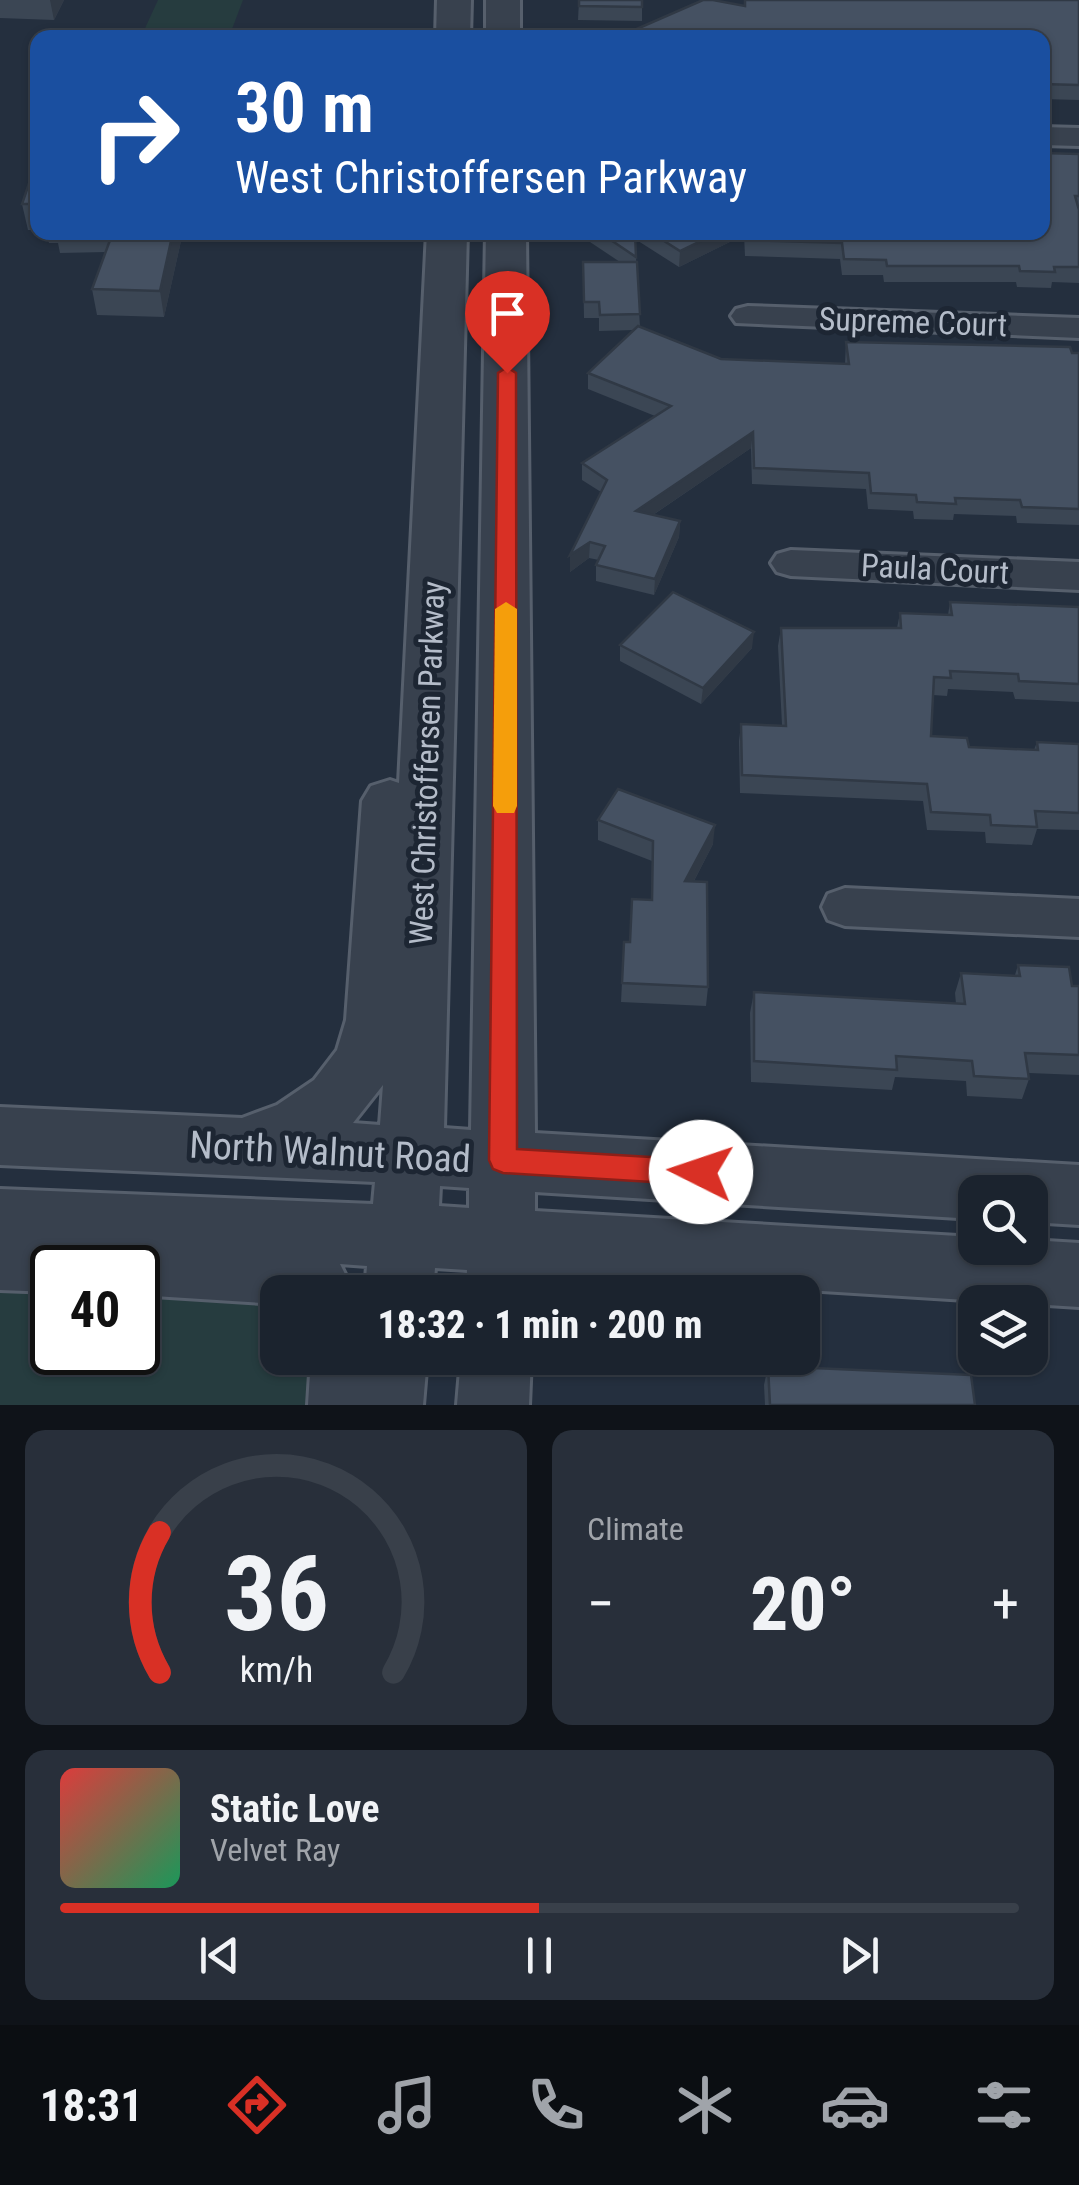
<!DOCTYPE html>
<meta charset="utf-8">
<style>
body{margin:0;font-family:"Roboto Condensed",sans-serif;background:#282f3a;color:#f1f3f6;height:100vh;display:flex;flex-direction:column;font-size:38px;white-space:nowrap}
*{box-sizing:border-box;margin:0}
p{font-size:32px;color:#a0a4aa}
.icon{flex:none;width:55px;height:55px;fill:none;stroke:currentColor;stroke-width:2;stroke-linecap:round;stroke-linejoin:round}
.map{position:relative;height:1405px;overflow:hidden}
.panel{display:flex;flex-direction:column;gap:25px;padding:25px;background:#0f1319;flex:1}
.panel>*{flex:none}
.top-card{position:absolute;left:30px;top:30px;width:1020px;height:210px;border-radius:20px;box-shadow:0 2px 8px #0004,0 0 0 2px #39404a;background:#1a4fa0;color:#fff;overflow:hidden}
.tools{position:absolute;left:958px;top:1175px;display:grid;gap:20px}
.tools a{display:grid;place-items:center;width:90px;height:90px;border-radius:20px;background:#1b232e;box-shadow:0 2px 8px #0004,0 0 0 2px #39404a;font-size:50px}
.speed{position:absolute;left:30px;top:1245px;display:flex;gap:20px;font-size:50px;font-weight:700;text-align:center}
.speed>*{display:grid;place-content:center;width:130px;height:130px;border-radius:50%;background:#1b232e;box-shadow:0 2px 8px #0004,0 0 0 2px #39404a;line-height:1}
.speed .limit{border:5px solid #111;border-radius:15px;background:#fff;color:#111}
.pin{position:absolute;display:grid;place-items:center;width:85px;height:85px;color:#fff;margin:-102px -42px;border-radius:50% 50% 50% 0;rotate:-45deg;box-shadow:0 0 10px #0007}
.pin .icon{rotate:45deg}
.me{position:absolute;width:110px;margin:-55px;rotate:274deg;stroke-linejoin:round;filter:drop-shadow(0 0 8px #0008)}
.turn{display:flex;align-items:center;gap:35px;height:210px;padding:0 40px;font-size:45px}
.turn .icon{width:130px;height:130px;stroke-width:2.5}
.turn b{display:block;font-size:70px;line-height:85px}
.big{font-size:75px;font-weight:800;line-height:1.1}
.panel .tile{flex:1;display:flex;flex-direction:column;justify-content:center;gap:15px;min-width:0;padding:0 35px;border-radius:20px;background:#282f3a}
.panel .dial{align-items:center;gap:0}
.dial svg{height:260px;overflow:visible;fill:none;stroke:#39404a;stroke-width:7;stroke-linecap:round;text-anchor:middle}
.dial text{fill:#f1f3f6;stroke:none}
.song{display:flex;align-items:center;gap:30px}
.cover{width:120px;height:120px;border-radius:15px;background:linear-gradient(135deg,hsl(0 70% 55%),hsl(150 70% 35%))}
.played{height:10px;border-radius:5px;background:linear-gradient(90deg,#d93025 50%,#39404a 50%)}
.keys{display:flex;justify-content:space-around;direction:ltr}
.heat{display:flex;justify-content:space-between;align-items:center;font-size:55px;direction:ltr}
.panel .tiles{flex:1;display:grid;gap:25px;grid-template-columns:1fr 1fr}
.tile:last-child{grid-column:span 2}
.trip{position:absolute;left:260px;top:1275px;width:560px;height:100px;border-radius:20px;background:#1b232e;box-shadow:0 2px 8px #0004,0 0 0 2px #39404a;font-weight:800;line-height:100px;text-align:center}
.dock{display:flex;height:160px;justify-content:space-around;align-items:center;background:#0b0e12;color:#a0a4aa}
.dock .icon{width:70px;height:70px}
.dock .active{color:#d93025}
.dock b{font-size:45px;color:#f1f3f6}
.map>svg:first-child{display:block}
</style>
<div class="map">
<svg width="1079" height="1405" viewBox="0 0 1079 1405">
<rect width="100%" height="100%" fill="#242f3e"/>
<!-- green -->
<g fill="#263c3f">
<polygon points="158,0 243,0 229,37 141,37"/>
<polygon points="0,1265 52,1268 52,1352 138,1352 138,1274 269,1283 292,1292 278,1292 278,1358 328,1358 325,1405 0,1405"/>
</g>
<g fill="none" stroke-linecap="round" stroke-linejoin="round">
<!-- minor casing -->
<g stroke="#565f6c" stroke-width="6">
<g id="minor">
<polygon points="1042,127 1079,128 1079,146 1042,145"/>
<polygon points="748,306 1079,318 1079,338 736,323 731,316 736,309"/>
<polygon points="791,550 1079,562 1079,590 791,576 777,572 771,563 777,554"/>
<polygon points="845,888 1079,899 1079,937 845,926 828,920 822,907 828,894"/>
</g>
</g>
<!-- tertiary casing -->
<g stroke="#565f6c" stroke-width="6">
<g id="tertiary">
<polygon points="437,0 471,0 470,38 436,38"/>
<rect x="486" y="0" width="34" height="38"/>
<path d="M427,232H467L444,1128L471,1130L486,232H526L535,1133L1079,1165V1225L1030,1222V1192H975V1219L535,1192V1211L975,1237V1248H1030V1240L1079,1243V1307L534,1273V1292H466L467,1270L435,1268L433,1292H365L367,1266L340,1264L354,1292H278V1304L138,1295V1268H52V1292L0,1290V1189L373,1204L375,1182L0,1165V1107L242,1118L277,1105L314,1080L337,1050L346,1020L362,801L371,786L390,780L399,783ZM383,1085L380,1125L353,1123ZM440,1186L469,1188V1208L439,1206Z"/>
<polygon points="311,1358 427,1358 423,1405 308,1405"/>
<polygon points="461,1358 531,1358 529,1405 457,1405"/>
</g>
</g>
<!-- minor -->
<use href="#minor" fill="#38414e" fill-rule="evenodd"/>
<!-- tertiary -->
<use href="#tertiary" fill="#38414e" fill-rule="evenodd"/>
</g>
<!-- wall -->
<g fill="#3b4654">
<polygon points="0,0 64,0 54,20 0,18"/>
<polygon points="579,0 642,0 642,21 578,20"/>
<polygon points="745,0 1079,0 1079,100 1042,99 1042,38 744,6"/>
<polygon points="1079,154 1079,283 1052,282 1051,288 1017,287 1016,282 884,282 883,275 842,275 840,259 745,256 744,235 679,267 635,239 640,327 721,359 845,364 846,342 1079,353 1079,525 1017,523 1016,516 954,514 953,520 914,519 913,511 868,509 866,489 752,484 751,448 653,515 680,521 679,537 654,595 596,581 596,565 599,560 589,558 570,572 570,555 601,492 582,480 582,463 655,416 588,389 588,373 634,330 599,331 599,318 584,318 583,262 620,262 575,232 1042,232"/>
<polygon points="38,157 38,230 28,230 22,204"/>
<polygon points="46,232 183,232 164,317 97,315 92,289 106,252 60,253 58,243 49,243"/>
<polygon points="950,602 1079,607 1079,702 1015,699 1013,692 948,689 947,696 933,695 931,736 969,747 1034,750 1037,742 1079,744 1079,830 1037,829 1032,845 986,843 985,832 927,830 923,801 740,793 739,741 741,724 782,725 778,646 781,628 897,628 900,613 948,615"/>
<polygon points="620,645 752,648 701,704 620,661"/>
<polygon points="598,820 713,844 694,881 708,987 706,1006 621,1002 624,942 629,942 651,900 652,861 598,840"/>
<polygon points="1018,965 1072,986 1079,986 1079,1075 1029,1073 1029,1079 1022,1099 967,1096 966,1081 895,1077 892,1090 751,1082 750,1013 754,992 956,1004 955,993 961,973 1015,975"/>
<polygon points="768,1366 975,1405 765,1405 764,1385"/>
</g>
<!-- shaded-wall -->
<g fill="#303945">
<polygon points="50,0 64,0 54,20"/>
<polygon points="173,232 183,232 164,317 160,291"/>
<polygon points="719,232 745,232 744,235 679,267 680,251"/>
<polygon points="753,432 751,448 635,527 636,511"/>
<polygon points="680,521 679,537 654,595 655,579"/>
<polygon points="590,542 589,558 570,572 570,555"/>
<polygon points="754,632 752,648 701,704 703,688"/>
<polygon points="715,825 713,844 684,900 685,881"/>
</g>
<!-- building -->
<g fill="#455162" stroke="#303945" stroke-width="2.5">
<polygon points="579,0 642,0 642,7 579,6"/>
<polygon points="703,0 713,0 745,6 745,0 1079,0 1079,85 1042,84 1042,38 616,38"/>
<polygon points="1042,153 1079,154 1079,196 1075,196 1079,210 1079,267 1054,267 1055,272 1020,271 1019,266 887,266 886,260 844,259 842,243 746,240 746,232 1042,232"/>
<polygon points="38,157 38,204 22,204"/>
<polygon points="113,232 173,232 160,291 92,289"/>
<polygon points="599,232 635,232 636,257"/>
<polygon points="650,232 719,232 680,251"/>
<polygon points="583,262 637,262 640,314 600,315 599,302 584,302"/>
<polygon points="638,326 721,359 849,364 846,342 1070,347 1072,353 1079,353 1079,509 1022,507 1020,500 955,498 956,504 917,502 916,495 871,493 869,473 754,468 753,432 636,511 680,521 655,579 596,565 605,546 590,542 570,555 607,480 582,463 671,406 588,373"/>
<polygon points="673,592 754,632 703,688 620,645"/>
<polygon points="950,602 1079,607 1079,684 1019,681 1018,674 950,671 951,678 934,677 931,736 967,738 969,747 1038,750 1037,742 1079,744 1079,813 1035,811 1037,827 991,825 990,815 931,812 927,784 742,775 741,724 786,726 781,628 901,628 900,613 952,615"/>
<polygon points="618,789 715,825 685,881 707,882 708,987 622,983 624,942 630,942 632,899 652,900 653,841 598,820"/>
<polygon points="1018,965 1069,967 1072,986 1079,986 1079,1055 1025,1053 1029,1079 974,1076 972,1061 896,1056 897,1070 754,1061 754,992 965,1004 961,973 1020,976"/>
<polygon points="768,1366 971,1375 975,1405 770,1405"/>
</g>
<!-- route -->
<polygon fill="#d93025" stroke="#8d1f18" stroke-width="2.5" points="507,367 516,373 517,1149 701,1160 711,1163 715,1172 711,1182 701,1185 503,1173 493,1169 489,1160 498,373"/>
<!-- slow -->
<polygon fill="#f59e0b" points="506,602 517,609 517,806 514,813 497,813 493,806 495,609"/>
<g text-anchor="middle" stroke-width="10" stroke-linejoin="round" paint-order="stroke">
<!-- street labels -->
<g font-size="32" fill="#b4bcc9" stroke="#1d2633">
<text transform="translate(913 322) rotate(2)" y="11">Supreme Court</text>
<text transform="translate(935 569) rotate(3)" y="11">Paula Court</text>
<text transform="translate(427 763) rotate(-88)" y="11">West Christoffersen Parkway</text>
</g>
<!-- near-street labels -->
<g font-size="38" fill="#b4bcc9" stroke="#1d2633">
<text transform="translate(330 1152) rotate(3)" y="13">North Walnut Road</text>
</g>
</g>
</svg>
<div class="tools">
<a><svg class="icon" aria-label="search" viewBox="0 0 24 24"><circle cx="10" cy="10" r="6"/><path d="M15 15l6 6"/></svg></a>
<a><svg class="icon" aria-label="layers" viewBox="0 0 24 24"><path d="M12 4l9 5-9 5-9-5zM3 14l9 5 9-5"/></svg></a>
</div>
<div class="speed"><div class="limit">40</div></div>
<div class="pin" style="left:507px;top:373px;background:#d93025"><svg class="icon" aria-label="arrive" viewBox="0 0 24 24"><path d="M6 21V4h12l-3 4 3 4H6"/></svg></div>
<svg class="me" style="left:701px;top:1172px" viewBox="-20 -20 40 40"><circle r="19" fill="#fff"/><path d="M0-13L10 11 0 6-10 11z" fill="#d93025"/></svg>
<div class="trip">18:32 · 1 min · 200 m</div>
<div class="top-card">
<div class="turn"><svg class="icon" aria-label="right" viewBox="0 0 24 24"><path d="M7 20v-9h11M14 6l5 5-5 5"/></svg><div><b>30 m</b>West Christoffersen Parkway</div></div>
</div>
</div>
<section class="panel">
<div class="tiles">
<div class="tile dial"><svg viewBox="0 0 100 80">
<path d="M14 69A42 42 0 1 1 86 69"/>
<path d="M14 69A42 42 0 0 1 14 26" stroke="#d93025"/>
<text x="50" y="56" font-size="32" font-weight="700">36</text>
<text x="50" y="72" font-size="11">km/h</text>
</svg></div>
<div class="tile"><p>Climate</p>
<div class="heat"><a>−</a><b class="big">20°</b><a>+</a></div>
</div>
<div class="tile">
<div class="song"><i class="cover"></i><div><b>Static Love</b><p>Velvet Ray</p></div></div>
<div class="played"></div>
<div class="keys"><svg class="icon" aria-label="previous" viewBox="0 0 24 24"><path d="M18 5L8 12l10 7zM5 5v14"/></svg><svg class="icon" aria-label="pause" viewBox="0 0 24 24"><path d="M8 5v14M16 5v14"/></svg><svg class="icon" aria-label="next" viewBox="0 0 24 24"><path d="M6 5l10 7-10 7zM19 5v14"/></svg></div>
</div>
</div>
</section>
<nav class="dock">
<b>18:31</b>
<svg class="icon active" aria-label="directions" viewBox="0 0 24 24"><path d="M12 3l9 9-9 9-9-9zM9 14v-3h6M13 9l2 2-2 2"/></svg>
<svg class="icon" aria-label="music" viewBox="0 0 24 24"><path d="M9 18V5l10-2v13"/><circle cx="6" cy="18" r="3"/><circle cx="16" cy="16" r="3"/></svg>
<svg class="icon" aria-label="phone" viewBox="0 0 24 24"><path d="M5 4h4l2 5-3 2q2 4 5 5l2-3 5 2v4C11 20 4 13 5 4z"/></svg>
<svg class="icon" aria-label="climate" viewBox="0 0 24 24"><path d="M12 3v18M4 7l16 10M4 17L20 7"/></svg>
<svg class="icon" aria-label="car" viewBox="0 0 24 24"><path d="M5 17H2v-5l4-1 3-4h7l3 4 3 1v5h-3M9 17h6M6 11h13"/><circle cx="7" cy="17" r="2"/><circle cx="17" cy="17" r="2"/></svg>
<svg class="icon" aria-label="filters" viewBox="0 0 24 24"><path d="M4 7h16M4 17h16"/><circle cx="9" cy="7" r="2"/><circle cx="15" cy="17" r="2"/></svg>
</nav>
